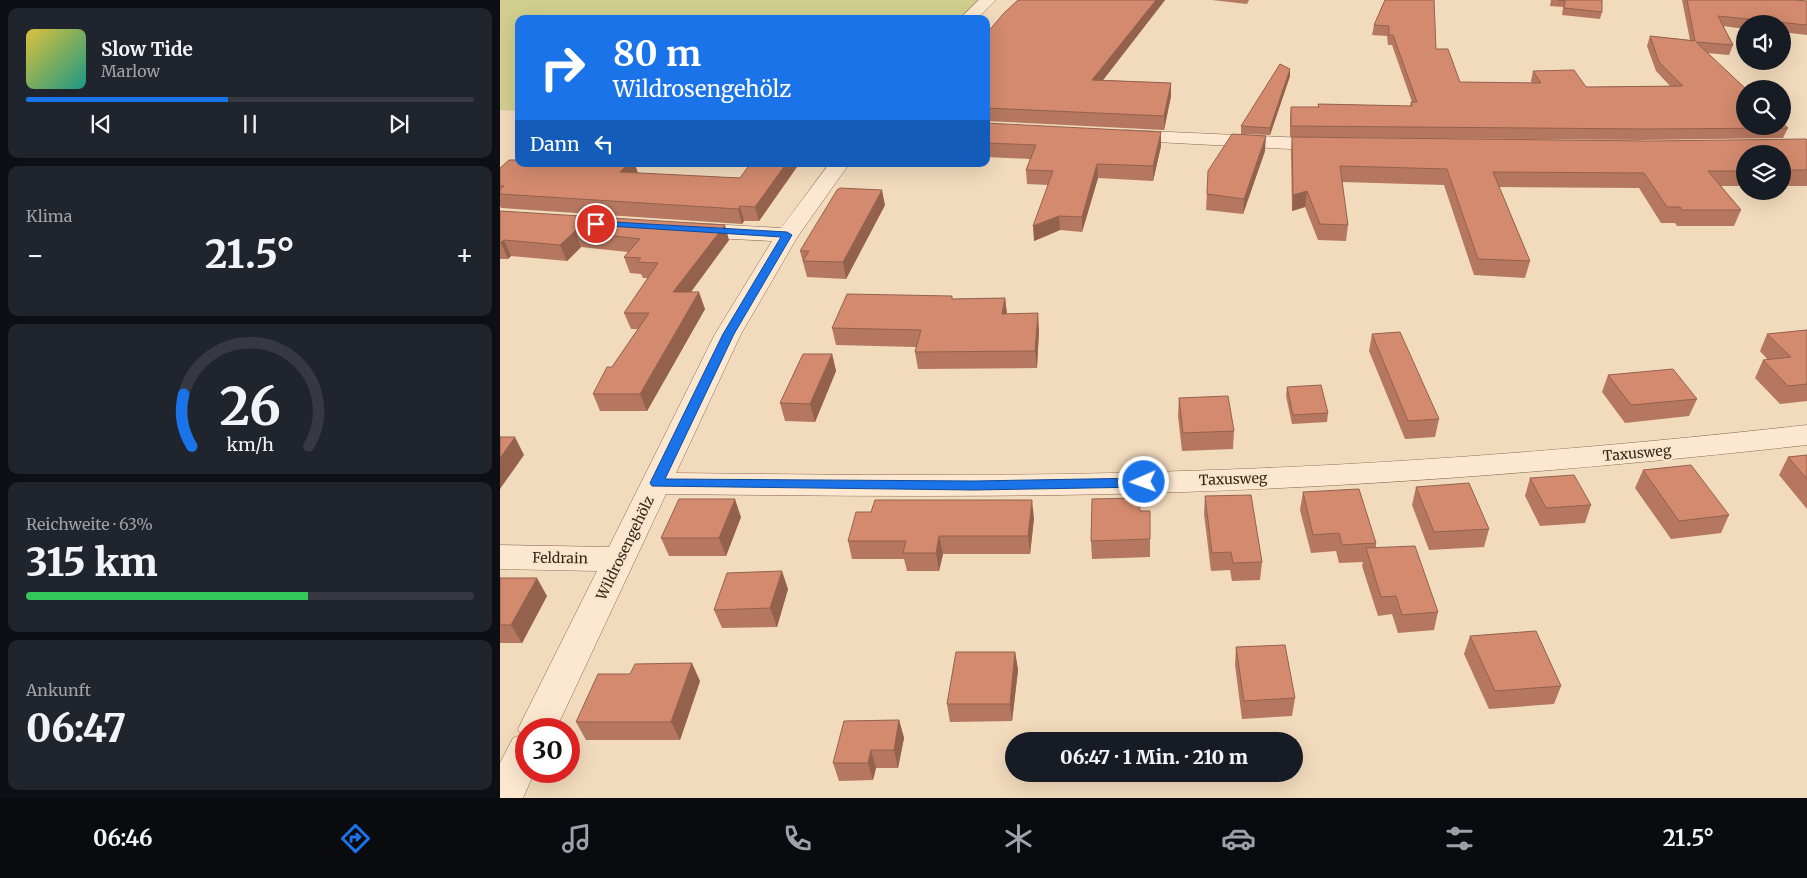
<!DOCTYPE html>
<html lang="de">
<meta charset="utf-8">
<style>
body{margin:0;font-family:Merriweather,serif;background:#20242c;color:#f1f3f6;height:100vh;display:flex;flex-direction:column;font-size:19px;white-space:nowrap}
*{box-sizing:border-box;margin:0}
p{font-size:16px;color:#9ea1a6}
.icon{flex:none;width:28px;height:28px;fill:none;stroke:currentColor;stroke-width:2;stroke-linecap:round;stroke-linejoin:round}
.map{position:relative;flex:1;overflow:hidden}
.drawer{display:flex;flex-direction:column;gap:8px;padding:8px;background:#0d0f14;width:500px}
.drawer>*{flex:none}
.top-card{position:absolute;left:15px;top:15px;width:475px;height:152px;border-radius:10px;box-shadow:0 5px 20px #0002;background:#1a73e8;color:#fff;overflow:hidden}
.tools{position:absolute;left:1236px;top:15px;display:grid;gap:10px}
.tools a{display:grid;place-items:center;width:55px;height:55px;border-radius:50%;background:#171b24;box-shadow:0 5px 20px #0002;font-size:25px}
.speed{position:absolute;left:15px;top:718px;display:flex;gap:10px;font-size:25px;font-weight:700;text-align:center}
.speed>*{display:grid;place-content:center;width:65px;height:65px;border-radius:50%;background:#171b24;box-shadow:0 5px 20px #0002;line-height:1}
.speed .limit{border:8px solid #d22;background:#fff;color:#111}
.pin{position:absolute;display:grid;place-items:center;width:42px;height:42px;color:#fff;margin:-21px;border:2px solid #fff;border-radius:50%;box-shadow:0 1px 5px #0007}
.me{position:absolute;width:55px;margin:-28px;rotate:268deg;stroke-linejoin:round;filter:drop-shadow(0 0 4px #0008)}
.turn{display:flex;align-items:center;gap:18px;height:105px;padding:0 15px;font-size:22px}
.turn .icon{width:65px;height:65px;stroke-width:2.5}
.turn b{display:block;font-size:35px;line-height:42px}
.then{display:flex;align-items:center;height:48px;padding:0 15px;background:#0003;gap:10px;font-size:19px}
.big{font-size:38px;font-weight:800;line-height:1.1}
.drawer .card{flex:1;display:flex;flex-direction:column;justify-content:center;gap:8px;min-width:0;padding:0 18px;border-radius:10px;background:#20242c}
.drawer .dial{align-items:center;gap:0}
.dial svg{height:130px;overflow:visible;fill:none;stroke:#363941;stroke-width:7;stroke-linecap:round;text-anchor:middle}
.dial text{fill:#f1f3f6;stroke:none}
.song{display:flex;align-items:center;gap:15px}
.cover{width:60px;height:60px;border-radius:8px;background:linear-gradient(135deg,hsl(50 70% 55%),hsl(170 70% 35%))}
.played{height:5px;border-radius:2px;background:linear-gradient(90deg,#1a73e8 45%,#363941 45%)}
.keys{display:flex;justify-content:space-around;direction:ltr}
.heat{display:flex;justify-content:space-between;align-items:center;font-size:28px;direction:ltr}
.charge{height:8px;border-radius:4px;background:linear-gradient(90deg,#34c759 63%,#363941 0)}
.trip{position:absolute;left:505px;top:732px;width:298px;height:50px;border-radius:25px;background:#171b24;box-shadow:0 5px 20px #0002;font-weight:800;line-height:50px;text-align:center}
.tabs{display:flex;height:80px;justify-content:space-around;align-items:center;background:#090b0e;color:#9ea1a6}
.tabs .icon{width:35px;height:35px}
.tabs .selected{color:#1a73e8}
.tabs b{font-size:22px;color:#f1f3f6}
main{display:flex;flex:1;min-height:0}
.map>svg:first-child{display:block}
</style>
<main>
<section class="drawer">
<div class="card">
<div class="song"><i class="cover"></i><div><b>Slow Tide</b><p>Marlow</p></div></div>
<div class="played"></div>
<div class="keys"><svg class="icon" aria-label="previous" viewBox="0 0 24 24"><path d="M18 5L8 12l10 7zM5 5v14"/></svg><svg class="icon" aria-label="pause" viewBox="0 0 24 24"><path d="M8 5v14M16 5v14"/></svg><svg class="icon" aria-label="next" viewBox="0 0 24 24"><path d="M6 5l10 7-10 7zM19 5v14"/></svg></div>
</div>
<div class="card"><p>Klima</p>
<div class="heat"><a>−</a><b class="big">21.5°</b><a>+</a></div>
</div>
<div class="card dial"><svg viewBox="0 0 100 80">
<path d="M14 69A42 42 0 1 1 86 69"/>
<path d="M14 69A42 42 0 0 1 9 37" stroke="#1a73e8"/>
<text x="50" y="56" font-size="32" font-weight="700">26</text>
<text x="50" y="72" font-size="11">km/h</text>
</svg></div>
<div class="card"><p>Reichweite · 63%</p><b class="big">315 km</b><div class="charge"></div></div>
<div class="card"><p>Ankunft</p><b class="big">06:47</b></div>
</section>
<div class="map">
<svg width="1307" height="798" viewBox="0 0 1307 798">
<rect width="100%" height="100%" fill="#f2dabc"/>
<!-- green -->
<polygon fill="#d0cf8f" points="0,0 479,0 458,19 19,19 19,111 0,110"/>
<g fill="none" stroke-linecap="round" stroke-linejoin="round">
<!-- minor casing -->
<g stroke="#8b6954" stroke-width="1">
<g id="minor">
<polygon points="479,0 496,0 477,19 459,19"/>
<polygon points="624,130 828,139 835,141 838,145 835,149 828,151 617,140 614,136 617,132"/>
<path d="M329,164H349L298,236L241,334L176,473C345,475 514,477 683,471C891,465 1099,448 1307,425V445C1100,468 892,485 683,492C511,498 338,496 166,494L56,729H26V771H35L23,798H0V763L13,738L21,735L18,729L97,571L0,569V545L109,547L215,334L272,241L191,237L183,235L180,230L183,225L191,223L281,228Z"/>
</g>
</g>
<!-- minor -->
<use href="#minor" fill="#fce8d0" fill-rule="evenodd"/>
</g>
<!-- wall -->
<g fill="#b5775f">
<polygon points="518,0 665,0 603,80 671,83 671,96 664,130 486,121 486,34"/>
<polygon points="712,0 749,0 747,4"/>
<polygon points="885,0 936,49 960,82 1032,83 1031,81 1033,71 1086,87 1170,86 1156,71 1147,46 1150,36 1190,40 1182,0 1295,0 1307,1 1307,35 1282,32 1282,24 1245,24 1245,29 1223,26 1233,45 1229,55 1207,53 1288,128 1283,138 1144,140 790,137 790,117 791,107 818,107 818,104 910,106 911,102 912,102 892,45 888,45 887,36 872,35 874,25"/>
<polygon points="1051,0 1102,0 1102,12 1100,19 1062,15 1063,7 1050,6"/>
<polygon points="790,76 770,135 741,134 741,126"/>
<polygon points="486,123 661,146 653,181 598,178 582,232 560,230 534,241 548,185 527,184 526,170 530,159 486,157"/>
<polygon points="792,137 1149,141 1307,140 1307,186 1282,186 1282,154 1245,154 1245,186 1221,186 1241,210 1234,226 1177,226 1175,223 1161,223 1139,188 999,187 1030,261 1025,278 974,275 944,185 842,182 848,225 846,241 818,240 805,207 792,211 791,152"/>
<polygon points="765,151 743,214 706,210 708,171"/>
<polygon points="250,164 299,164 259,221 244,221 242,224 1,208 0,206 0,168 240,178"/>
<polygon points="385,205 346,279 307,277 300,251"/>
<polygon points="0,211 229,240 191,292 205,309 147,411 100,411 93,394 138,329 131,329 124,313 148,278 143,278 141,274 130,273 124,257 128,252 81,247 67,261 11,256 8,259 0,259"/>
<polygon points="505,298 507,314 539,330 537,368 418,369 415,352 416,347 336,345 332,328 453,299"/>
<polygon points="1307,330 1307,401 1280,404 1255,378 1263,360 1268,360 1260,351 1267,334"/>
<polygon points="872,334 939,419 935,437 905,439 869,351"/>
<polygon points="332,354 336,371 315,422 285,421 280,403"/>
<polygon points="1108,375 1197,399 1189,416 1125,423 1102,392"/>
<polygon points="787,387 828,413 827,422 792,424 786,396"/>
<polygon points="679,398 734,431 733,449 682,451 678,416"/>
<polygon points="1307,455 1307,509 1279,475 1288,457"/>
<polygon points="1143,470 1229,515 1221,533 1171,539 1135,488"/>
<polygon points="1030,478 1091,505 1085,523 1040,526 1025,496"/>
<polygon points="916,487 989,529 984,547 929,550 912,505"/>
<polygon points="803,492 876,543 876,548 938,612 934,630 898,633 892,614 878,616 862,566 863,562 839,563 836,551 811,553 800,510"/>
<polygon points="705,496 762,562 760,580 732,581 730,570 711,571 704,514"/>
<polygon points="241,517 226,556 169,556 161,538"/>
<polygon points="534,518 530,554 443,554 439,571 407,571 404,559 352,559 348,541"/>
<polygon points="650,539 650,557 592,559 591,541"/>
<polygon points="0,578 47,596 22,643 0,643"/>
<polygon points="288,589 277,627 222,628 214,610"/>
<polygon points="970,636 1061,686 1054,704 989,709 964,654"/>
<polygon points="736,647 795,698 792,716 742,719 735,665"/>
<polygon points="515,652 518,670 512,721 450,722 447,704"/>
<polygon points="200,681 180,740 86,740 76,722"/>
<polygon points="399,720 404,738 398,768 376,768 373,780 339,781 333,763"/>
</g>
<!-- shaded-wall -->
<g fill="#94614d">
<polygon points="656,0 665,0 593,93 592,80"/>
<polygon points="790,69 790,76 770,135 770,128"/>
<polygon points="671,83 671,96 664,130 664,116"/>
<polygon points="661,132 661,146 653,181 653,166"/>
<polygon points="766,136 765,151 743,214 744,199"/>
<polygon points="128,164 135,164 138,173 120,172"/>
<polygon points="286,164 299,164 259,221 255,207"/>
<polygon points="597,164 598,178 582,232 582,217"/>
<polygon points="382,190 385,205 346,279 343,262"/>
<polygon points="807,191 805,207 792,211 793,195"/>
<polygon points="240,206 244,221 242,224 238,209"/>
<polygon points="559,216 560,230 534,241 533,226"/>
<polygon points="225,225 229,240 179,308 173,292"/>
<polygon points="75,231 81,247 67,261 60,245"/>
<polygon points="4,240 11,256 8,259 1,243"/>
<polygon points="199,292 205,309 147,411 140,394"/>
<polygon points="505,298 507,315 502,314"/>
<polygon points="538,313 539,330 537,368 535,351"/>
<polygon points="332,354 336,371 315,422 310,404"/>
<polygon points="15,437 24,455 0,489 0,458"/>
<polygon points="235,499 241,517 226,556 219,538"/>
<polygon points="532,500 534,518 530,554 528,536"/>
<polygon points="439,536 443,554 439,571 436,553"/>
<polygon points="282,571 288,589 277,627 270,608"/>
<polygon points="37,578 47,596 22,643 11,625"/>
<polygon points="515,652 518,670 512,721 510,704"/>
<polygon points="192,663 200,681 180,740 171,722"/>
<polygon points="399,720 404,738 398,768 394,750"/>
<polygon points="371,750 376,768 373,780 368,763"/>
</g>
<!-- building -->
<g fill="#d38a6e" stroke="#94614d">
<polygon points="518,0 656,0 592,80 671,83 664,116 486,108 486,34 504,13"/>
<polygon points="885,0 934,0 936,49 948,49 960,82 1041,83 1033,71 1074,70 1086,87 1183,86 1159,62 1150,36 1195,41 1187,0 1295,0 1307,1 1307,25 1218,16 1233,45 1196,42 1246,89 1245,89 1245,126 1282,126 1282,123 1288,128 1147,129 791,126 791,107 819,107 818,104 912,106 911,102 917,102 893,35 889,35 889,26 874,25"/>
<polygon points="1058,0 1102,0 1102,12 1064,8 1065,1"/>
<polygon points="780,64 790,69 770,128 741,126"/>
<polygon points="486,123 661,132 653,166 597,164 582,217 559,216 533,226 553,171 526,170 536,145 486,143"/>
<polygon points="732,134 766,136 744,199 707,194 708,171"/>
<polygon points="792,137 1149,141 1306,139 1307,140 1307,170 1282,170 1282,154 1245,154 1245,171 1208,171 1241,210 1182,210 1180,207 1167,207 1144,173 993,172 1030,261 978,259 947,169 840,166 848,225 820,224 807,191 793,195"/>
<polygon points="9,160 19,160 19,164 128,164 120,172 240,178 250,164 286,164 255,207 240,206 238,209 0,194 0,189 4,186 0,186 0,168"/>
<polygon points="340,188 382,190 343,262 303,261 309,251 300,251 337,190"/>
<polygon points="0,211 225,225 173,292 199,292 140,394 93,394 107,367 112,367 149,313 124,313 158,263 137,262 141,258 124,257 140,239 75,231 60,245 4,240 0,243"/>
<polygon points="347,294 452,296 452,299 505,298 502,314 538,313 535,351 415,352 421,330 332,328"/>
<polygon points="1307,330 1307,384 1288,386 1263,360 1291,357 1267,334"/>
<polygon points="900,332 939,419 908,421 872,334"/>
<polygon points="303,354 332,354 310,404 280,403"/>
<polygon points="1173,369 1197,399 1131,405 1108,375"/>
<polygon points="821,385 828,413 793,415 787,387"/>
<polygon points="728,396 734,431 683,433 679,398"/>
<polygon points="0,437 15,437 0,458"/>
<polygon points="1307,455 1307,479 1288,457"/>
<polygon points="1191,465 1229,515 1179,521 1143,470"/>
<polygon points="1074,475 1091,505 1046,508 1030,478"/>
<polygon points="969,483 989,529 934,532 916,487"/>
<polygon points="859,489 876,543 842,545 839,533 813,535 803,492"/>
<polygon points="751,495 762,562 733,563 731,552 712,553 705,496"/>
<polygon points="639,498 640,511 650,511 650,539 591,541 592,499"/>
<polygon points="179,499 235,499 219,538 161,538"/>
<polygon points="375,500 532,500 528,536 439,536 436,553 403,553 406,541 348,541 356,512 371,512"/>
<polygon points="915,546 938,612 902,615 896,596 881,597 866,548"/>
<polygon points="282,571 270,608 214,610 227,573"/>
<polygon points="0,578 37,578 11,625 0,625"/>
<polygon points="1036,631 1061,686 995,691 970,636"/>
<polygon points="785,645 795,698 744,701 736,647"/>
<polygon points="456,652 515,652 510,704 447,704"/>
<polygon points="192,663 171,722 76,722 98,674 130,674 135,664"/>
<polygon points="399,720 394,750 371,750 368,763 333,763 344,721"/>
</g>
<!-- route -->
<polygon fill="#1a73e8" stroke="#114b97" points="96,221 287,232 292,235 234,334 165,479 474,481 644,478 651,482 644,487 474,490 152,486 150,483 223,334 281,237 93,225 93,222"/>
<g text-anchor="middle" stroke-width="5" stroke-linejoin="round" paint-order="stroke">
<!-- street labels -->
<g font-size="14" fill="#38251a" stroke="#f8e5cc">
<text transform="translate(1137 453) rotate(-5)" y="5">Taxusweg</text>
<text transform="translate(733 479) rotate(-2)" y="5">Taxusweg</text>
<text transform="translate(125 548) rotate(-64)" y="5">Wildrosengehölz</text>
<text transform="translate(60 558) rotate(1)" y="5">Feldrain</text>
</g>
</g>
</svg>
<div class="tools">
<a><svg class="icon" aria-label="sound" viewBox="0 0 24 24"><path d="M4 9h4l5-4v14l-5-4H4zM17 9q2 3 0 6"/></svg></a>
<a><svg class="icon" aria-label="search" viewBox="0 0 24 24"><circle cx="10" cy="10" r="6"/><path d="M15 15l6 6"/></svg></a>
<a><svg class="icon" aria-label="layers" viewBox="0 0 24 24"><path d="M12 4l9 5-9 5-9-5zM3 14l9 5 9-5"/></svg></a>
</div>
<div class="speed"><div class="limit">30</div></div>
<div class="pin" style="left:96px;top:224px;background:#d93025"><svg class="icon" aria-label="arrive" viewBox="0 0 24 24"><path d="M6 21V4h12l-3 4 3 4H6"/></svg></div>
<svg class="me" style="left:644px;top:482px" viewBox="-20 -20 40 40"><circle r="17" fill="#1a73e8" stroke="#fff" stroke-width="3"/><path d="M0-11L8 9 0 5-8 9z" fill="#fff"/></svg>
<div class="trip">06:47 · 1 Min. · 210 m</div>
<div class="top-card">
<div class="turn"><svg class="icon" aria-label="right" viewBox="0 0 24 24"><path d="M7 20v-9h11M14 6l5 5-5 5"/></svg><div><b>80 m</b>Wildrosengehölz</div></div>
<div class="then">Dann<svg class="icon" aria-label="left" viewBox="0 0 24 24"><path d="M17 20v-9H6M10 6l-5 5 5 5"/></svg></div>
</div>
</div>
</main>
<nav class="tabs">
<b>06:46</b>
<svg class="icon selected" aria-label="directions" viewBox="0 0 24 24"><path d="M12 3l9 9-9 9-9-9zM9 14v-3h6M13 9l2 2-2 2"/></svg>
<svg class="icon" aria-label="music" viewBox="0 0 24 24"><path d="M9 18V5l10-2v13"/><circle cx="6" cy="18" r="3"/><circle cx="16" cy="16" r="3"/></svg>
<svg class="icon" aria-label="phone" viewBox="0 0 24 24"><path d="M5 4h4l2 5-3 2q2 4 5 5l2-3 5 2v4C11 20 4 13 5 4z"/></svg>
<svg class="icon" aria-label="climate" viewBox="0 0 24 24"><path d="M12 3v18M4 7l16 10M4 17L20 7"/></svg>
<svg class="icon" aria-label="car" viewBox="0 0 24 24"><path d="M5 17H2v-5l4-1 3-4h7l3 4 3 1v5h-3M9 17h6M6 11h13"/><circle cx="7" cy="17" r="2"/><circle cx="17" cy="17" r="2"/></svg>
<svg class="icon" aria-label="filters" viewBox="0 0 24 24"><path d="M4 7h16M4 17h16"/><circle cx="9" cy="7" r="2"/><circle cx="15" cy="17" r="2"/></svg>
<b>21.5°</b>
</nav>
